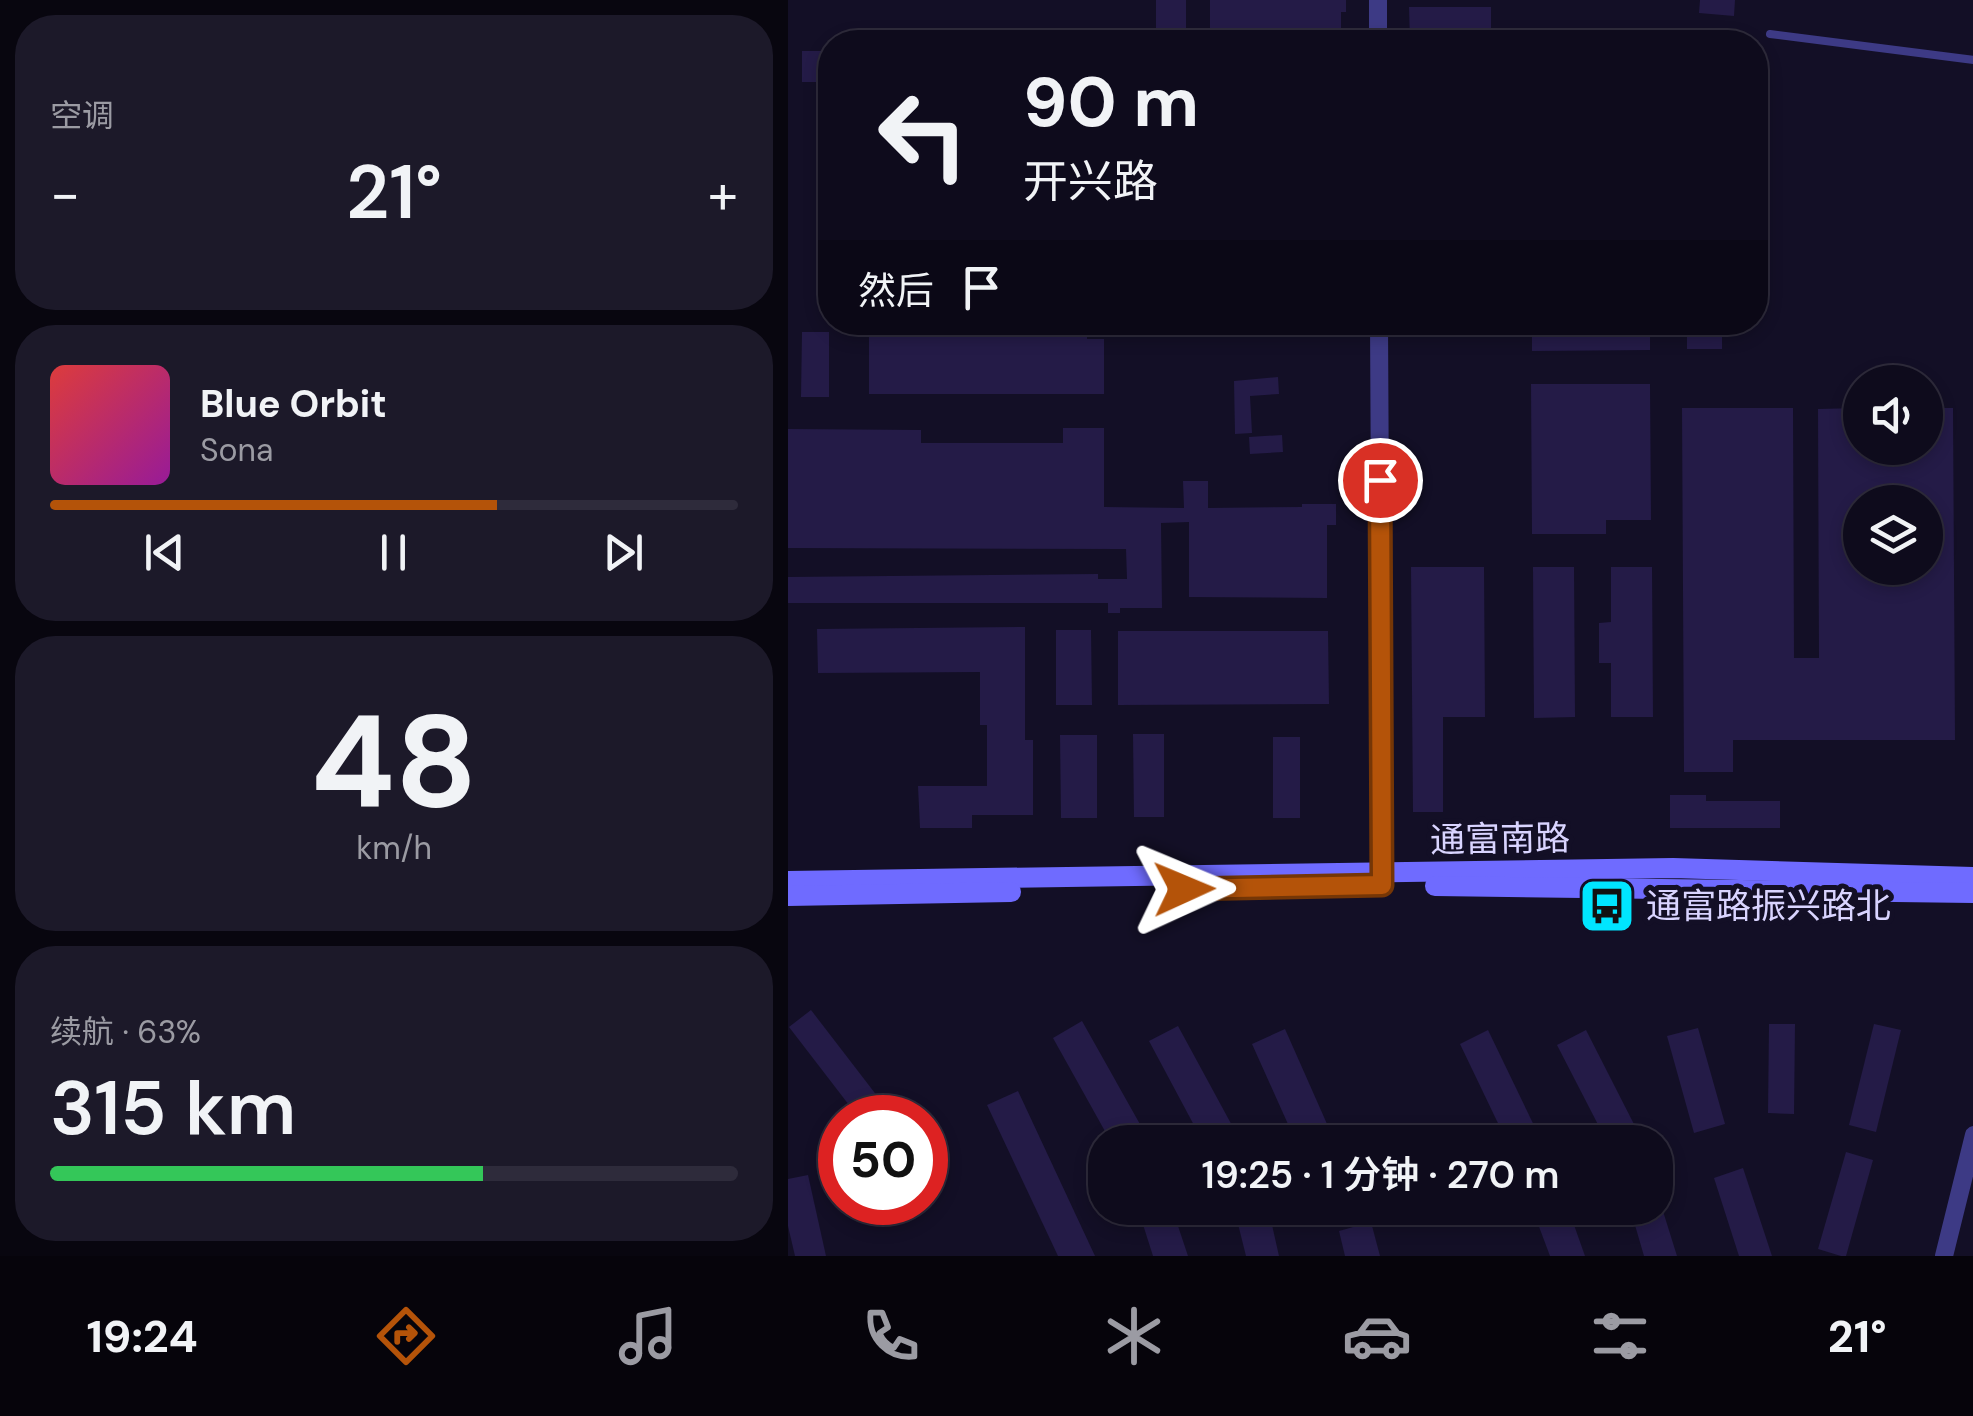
<!DOCTYPE html>
<html lang="zh">
<meta charset="utf-8">
<style>
body{margin:0;font-family:"DM Sans","Noto Sans SC",sans-serif;background:#1c1929;color:#f1f3f6;height:100vh;display:flex;flex-direction:column;font-size:38px;white-space:nowrap}
*{box-sizing:border-box;margin:0}
p{font-size:32px;color:#9b9ba3}
.icon{flex:none;width:55px;height:55px;fill:none;stroke:currentColor;stroke-width:2;stroke-linecap:round;stroke-linejoin:round}
.map{position:relative;flex:1;overflow:hidden}
.drawer{display:flex;flex-direction:column;gap:15px;padding:15px;background:#08060f;width:788px}
.drawer>*{flex:none}
.hud{position:absolute;left:30px;top:30px;width:950px;height:305px;border-radius:40px;box-shadow:0 5px 15px #0003,0 0 0 2px #2e2b3b;background:#0e0b1c;color:#f1f3f6;overflow:hidden}
.fabs{position:absolute;left:1055px;top:365px;display:grid;gap:20px}
.fabs a{display:grid;place-items:center;width:100px;height:100px;border-radius:50%;background:#0e0b1c;box-shadow:0 5px 15px #0003,0 0 0 2px #2e2b3b;font-size:50px}
.speed{position:absolute;left:30px;top:1095px;display:flex;gap:20px;font-size:50px;font-weight:700;text-align:center}
.speed>*{display:grid;place-content:center;width:130px;height:130px;border-radius:50%;background:#0e0b1c;box-shadow:0 5px 15px #0003,0 0 0 2px #2e2b3b;line-height:1}
.speed .limit{border:15px solid #d22;background:#fff;color:#111}
.pin{position:absolute;display:grid;place-items:center;width:85px;height:85px;color:#fff;margin:-42px;border:5px solid #fff;border-radius:50%;box-shadow:0 2px 10px #0007}
.me{position:absolute;width:110px;margin:-55px;rotate:89deg;stroke-linejoin:round;filter:drop-shadow(0 0 8px #0008)}
.turn{display:flex;align-items:center;gap:35px;height:210px;padding:0 40px;font-size:45px}
.turn .icon{width:130px;height:130px;stroke-width:2.5}
.turn b{display:block;font-size:70px;line-height:85px}
.then{display:flex;align-items:center;height:95px;padding:0 40px;background:#0003;gap:20px;font-size:38px}
.big{font-size:75px;font-weight:600;line-height:1.1}
.drawer .widget{flex:1;display:flex;flex-direction:column;justify-content:center;gap:15px;min-width:0;padding:0 35px;border-radius:40px;background:#1c1929}
.drawer .dial{align-items:center;gap:0}
.dial b{font-size:130px;line-height:1}
.song{display:flex;align-items:center;gap:30px}
.cover{width:120px;height:120px;border-radius:15px;background:linear-gradient(135deg,hsl(0 70% 55%),hsl(300 70% 35%))}
.played{height:10px;border-radius:5px;background:linear-gradient(90deg,#b45309 65%,#2e2b3b 65%)}
.keys{display:flex;justify-content:space-around;direction:ltr}
.heat{display:flex;justify-content:space-between;align-items:center;font-size:55px;direction:ltr}
.charge{height:15px;border-radius:8px;background:linear-gradient(90deg,#34c759 63%,#2e2b3b 0)}
.trip{position:absolute;left:300px;top:1125px;width:585px;height:100px;border-radius:40px;background:#0e0b1c;box-shadow:0 5px 15px #0003,0 0 0 2px #2e2b3b;font-weight:600;line-height:100px;text-align:center}
.dock{display:flex;height:160px;justify-content:space-around;align-items:center;background:#06040b;color:#9b9ba3}
.dock .icon{width:70px;height:70px}
.dock .current{color:#b45309}
.dock b{font-size:45px;color:#f1f3f6}
main{display:flex;flex:1;min-height:0}
.map>svg:first-child{display:block}
</style>
<main>
<section class="drawer">
<div class="widget"><p>空调</p>
<div class="heat"><a>−</a><b class="big">21°</b><a>+</a></div>
</div>
<div class="widget">
<div class="song"><i class="cover"></i><div><b>Blue Orbit</b><p>Sona</p></div></div>
<div class="played"></div>
<div class="keys"><svg class="icon" aria-label="previous" viewBox="0 0 24 24"><path d="M18 5L8 12l10 7zM5 5v14"/></svg><svg class="icon" aria-label="pause" viewBox="0 0 24 24"><path d="M8 5v14M16 5v14"/></svg><svg class="icon" aria-label="next" viewBox="0 0 24 24"><path d="M6 5l10 7-10 7zM19 5v14"/></svg></div>
</div>
<div class="widget dial"><b>48</b><p>km/h</p></div>
<div class="widget"><p>续航 · 63%</p><b class="big">315 km</b><div class="charge"></div></div>
</section>
<div class="map">
<svg width="1186" height="1256" viewBox="0 0 1186 1256">
<rect width="100%" height="100%" fill="#130f26"/>
<!-- building -->
<g fill="#241b47" fill-rule="evenodd">
<rect x="368" y="0" width="30" height="42"/>
<polygon points="422,0 558,0 558,12 553,12 553,42 422,42"/>
<polygon points="912,0 947,0 946,16 911,13"/>
<polygon points="621,7 703,7 703,42 622,42"/>
<rect x="14" y="51" width="28" height="31"/>
<polygon points="81,322 299,322 299,339 316,339 316,394 81,394"/>
<polygon points="744,322 862,322 862,350 744,351"/>
<rect x="899" y="330" width="35" height="19"/>
<polygon points="14,332 41,332 41,397 13,397"/>
<polygon points="490,377 491,394 462,396 464,433 447,434 446,381"/>
<polygon points="743,384 862,384 863,520 818,520 818,534 744,534"/>
<path d="M894,408H1005L1006,658H1031L1030,409L1072,408V448H1138V408H1165L1167,740H945V772H896ZM1072,502H1138V568H1072Z"/>
<polygon points="275,428 316,428 316,507 396,508 395,481 420,481 420,508 514,507 514,504 548,504 548,525 539,525 539,598 401,597 401,522 373,523 374,608 332,608 332,613 320,613 320,603 0,603 0,577 310,574 310,579 339,579 338,549 0,548 0,429 133,430 133,443 275,443"/>
<polygon points="494,435 495,452 462,454 461,437"/>
<polygon points="623,567 696,567 697,717 655,717 655,812 625,812"/>
<polygon points="745,567 786,567 787,717 746,718"/>
<polygon points="823,567 864,567 865,717 823,717 823,663 811,663 811,623 823,622"/>
<polygon points="237,627 237,740 245,740 245,815 184,815 184,828 132,828 130,786 199,786 199,725 192,725 192,672 30,673 29,629"/>
<polygon points="268,630 303,630 304,705 268,705"/>
<polygon points="330,631 540,631 541,704 330,705"/>
<polygon points="345,734 376,734 376,817 346,817"/>
<polygon points="272,735 309,735 309,818 273,818"/>
<rect x="485" y="737" width="27" height="81"/>
<polygon points="882,795 918,795 918,801 992,801 992,828 882,828"/>
<polygon points="23,1010 93,1101 101,1118 71,1118 1,1027"/>
<polygon points="294,1021 362,1142 323,1142 265,1038"/>
<polygon points="981,1024 1007,1024 1006,1114 980,1113"/>
<polygon points="1086,1024 1113,1030 1088,1132 1061,1125"/>
<polygon points="390,1026 453,1142 415,1142 361,1041"/>
<polygon points="910,1028 937,1124 906,1133 879,1036"/>
<polygon points="497,1029 547,1142 508,1142 464,1044"/>
<polygon points="700,1030 754,1142 719,1142 672,1044"/>
<polygon points="798,1030 852,1136 839,1142 819,1142 769,1045"/>
<polygon points="230,1091 307,1256 270,1256 199,1105"/>
<polygon points="1058,1152 1085,1160 1058,1256 1053,1256 1030,1249"/>
<polygon points="955,1168 984,1256 951,1256 926,1178"/>
<polygon points="20,1175 38,1256 7,1256 0,1226 0,1179"/>
<polygon points="365,1208 384,1208 400,1256 365,1256 351,1212"/>
<polygon points="744,1208 780,1208 797,1256 762,1256"/>
<polygon points="842,1208 874,1208 889,1256 856,1256"/>
<polygon points="482,1216 491,1256 458,1256 450,1224"/>
<polygon points="583,1222 592,1256 557,1256 551,1231"/>
</g>
<g fill="none" stroke-linecap="round" stroke-linejoin="round">
<!-- service -->
<polyline stroke="#3d3a85" stroke-width="8" points="982,34 1186,60"/>
<!-- tertiary -->
<g stroke="#3d3a85" stroke-width="18">
<polyline points="590,0 590,42"/>
<polyline points="591,322 594,885"/>
<polyline points="1156,1256 1186,1135"/>
</g>
<!-- secondary -->
<g stroke="#6f6bff" stroke-width="20">
<polyline points="0,881 885,868 1186,877"/>
<polyline points="647,886 1186,893"/>
<polyline points="0,896 223,892"/>
</g>
</g>
<g fill="none" stroke-linecap="round" stroke-linejoin="round">
<!-- route casing -->
<g stroke="#753606" stroke-width="25">
<polyline id="route" points="396,889 594,885 592,480"/>
</g>
<!-- route -->
<use href="#route" stroke="#b45309" stroke-width="18"/>
</g>
<!-- icons -->
<defs>
<g id="bus-square" transform="scale(2.875)"><rect x="-9" y="-9" width="18" height="18" rx="4" fill="#00e5ff" stroke="#130f26"/><path d="M-5-6H5V4H4V6H2V4H-2V6H-4V4H-5ZM-3.5-4V0h7V-4ZM-3.5 1.2v1.5H-2V1.2ZM2 1.2v1.5H3.5V1.2Z" fill="#111"/></g>
</defs>
<g fill-rule="evenodd">
<use href="#bus-square" x="819" y="906"/>
</g>
<g text-anchor="middle" stroke-width="10" stroke-linejoin="round" paint-order="stroke">
<!-- street labels -->
<g font-size="35" fill="#d9d4ff" stroke="#130f26">
<text transform="translate(712 839) rotate(-1)" y="12">通富南路</text>
</g>
<!-- poi labels -->
<g font-size="35" fill="#d9d4ff" stroke="#130f26" text-anchor="start">
<text x="858" y="918">通富路振兴路北</text>
</g>
</g>
</svg>
<div class="fabs">
<a><svg class="icon" aria-label="sound" viewBox="0 0 24 24"><path d="M4 9h4l5-4v14l-5-4H4zM17 9q2 3 0 6"/></svg></a>
<a><svg class="icon" aria-label="layers" viewBox="0 0 24 24"><path d="M12 4l9 5-9 5-9-5zM3 14l9 5 9-5"/></svg></a>
</div>
<div class="speed"><div class="limit">50</div></div>
<div class="pin" style="left:592px;top:480px;background:#d93025"><svg class="icon" aria-label="arrive" viewBox="0 0 24 24"><path d="M6 21V4h12l-3 4 3 4H6"/></svg></div>
<svg class="me" style="left:396px;top:889px" viewBox="-20 -20 40 40"><path d="M0-17L14 15 0 8-14 15z" fill="#b45309" stroke="#fff" stroke-width="4"/></svg>
<div class="trip">19:25 · 1 分钟 · 270 m</div>
<div class="hud">
<div class="turn"><svg class="icon" aria-label="left" viewBox="0 0 24 24"><path d="M17 20v-9H6M10 6l-5 5 5 5"/></svg><div><b>90 m</b>开兴路</div></div>
<div class="then">然后<svg class="icon" aria-label="arrive" viewBox="0 0 24 24"><path d="M6 21V4h12l-3 4 3 4H6"/></svg></div>
</div>
</div>
</main>
<nav class="dock">
<b>19:24</b>
<svg class="icon current" aria-label="directions" viewBox="0 0 24 24"><path d="M12 3l9 9-9 9-9-9zM9 14v-3h6M13 9l2 2-2 2"/></svg>
<svg class="icon" aria-label="music" viewBox="0 0 24 24"><path d="M9 18V5l10-2v13"/><circle cx="6" cy="18" r="3"/><circle cx="16" cy="16" r="3"/></svg>
<svg class="icon" aria-label="phone" viewBox="0 0 24 24"><path d="M5 4h4l2 5-3 2q2 4 5 5l2-3 5 2v4C11 20 4 13 5 4z"/></svg>
<svg class="icon" aria-label="climate" viewBox="0 0 24 24"><path d="M12 3v18M4 7l16 10M4 17L20 7"/></svg>
<svg class="icon" aria-label="car" viewBox="0 0 24 24"><path d="M5 17H2v-5l4-1 3-4h7l3 4 3 1v5h-3M9 17h6M6 11h13"/><circle cx="7" cy="17" r="2"/><circle cx="17" cy="17" r="2"/></svg>
<svg class="icon" aria-label="filters" viewBox="0 0 24 24"><path d="M4 7h16M4 17h16"/><circle cx="9" cy="7" r="2"/><circle cx="15" cy="17" r="2"/></svg>
<b>21°</b>
</nav>
